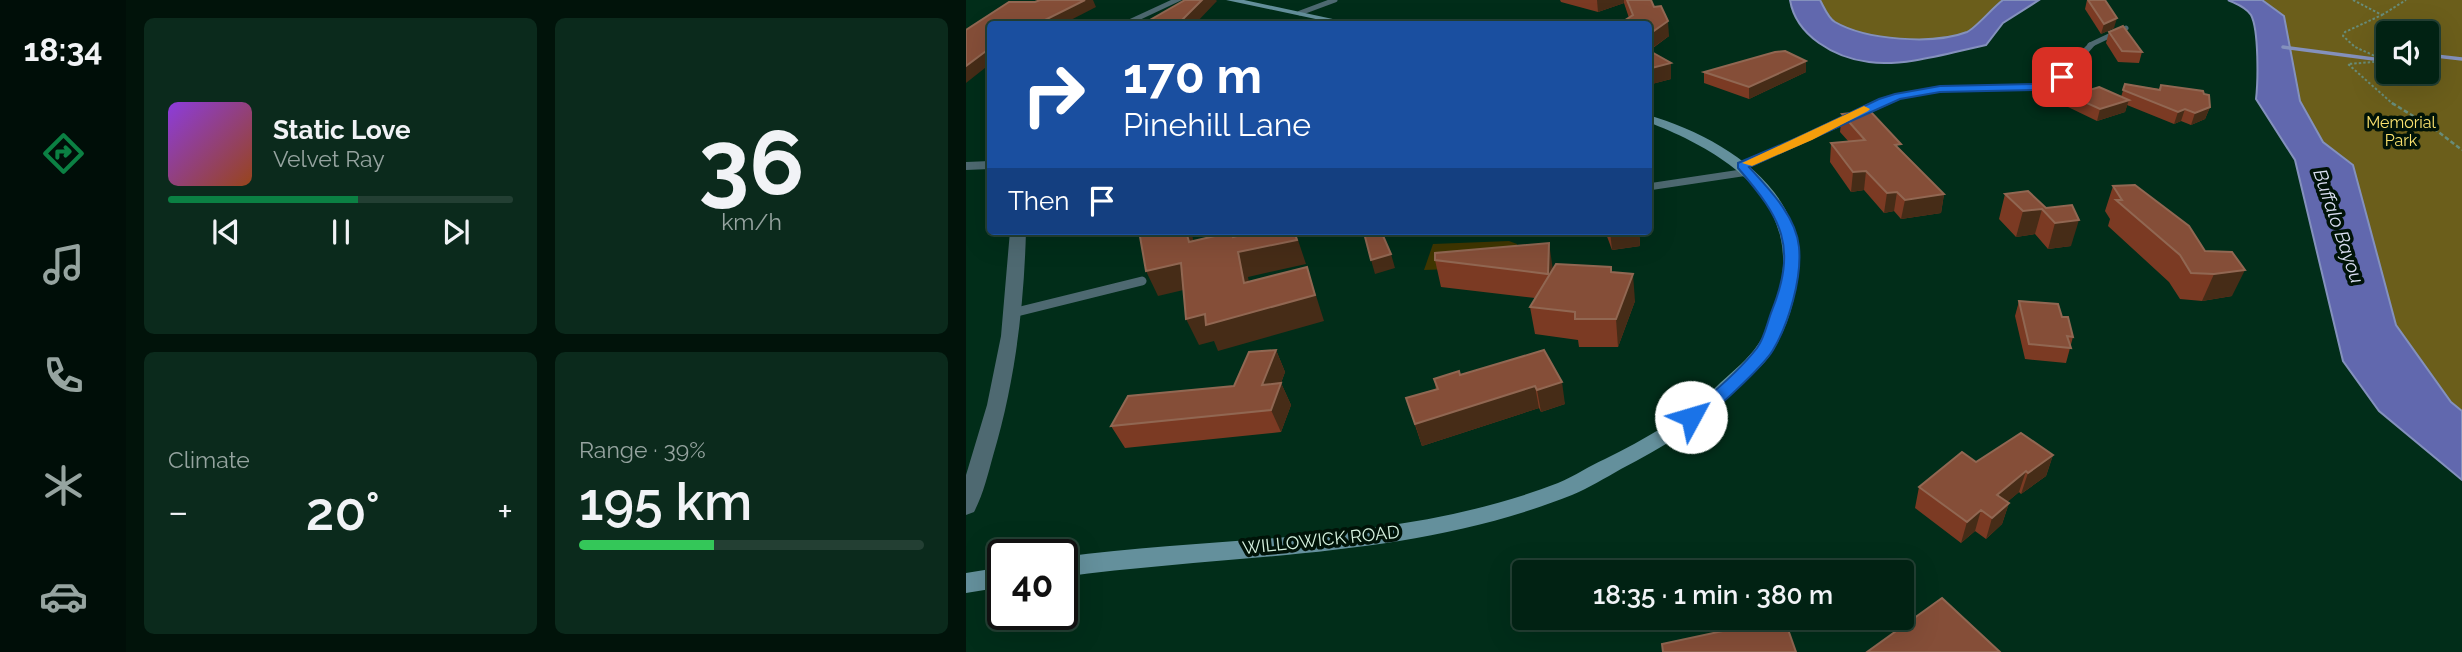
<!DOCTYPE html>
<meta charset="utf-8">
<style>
body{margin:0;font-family:Raleway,sans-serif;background:#0b2a1c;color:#f1f3f6;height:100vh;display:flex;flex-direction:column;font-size:26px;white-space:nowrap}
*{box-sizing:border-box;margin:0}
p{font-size:23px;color:#96a4a0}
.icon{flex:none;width:38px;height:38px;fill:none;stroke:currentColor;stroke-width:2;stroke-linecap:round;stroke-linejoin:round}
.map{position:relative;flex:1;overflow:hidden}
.sheet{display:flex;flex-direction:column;gap:18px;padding:18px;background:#01130a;width:840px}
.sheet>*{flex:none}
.guide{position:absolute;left:21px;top:21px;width:665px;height:214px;border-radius:7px;box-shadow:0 7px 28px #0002,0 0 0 2px #233f33;background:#1a4fa0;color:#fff;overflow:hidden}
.fabs{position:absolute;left:1410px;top:21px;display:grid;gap:14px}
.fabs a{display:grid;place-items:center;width:63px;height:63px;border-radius:7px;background:#012213;box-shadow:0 7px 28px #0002,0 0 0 2px #233f33;font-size:35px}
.speed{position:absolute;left:21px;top:539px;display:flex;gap:14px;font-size:35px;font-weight:700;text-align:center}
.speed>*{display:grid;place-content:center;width:91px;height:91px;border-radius:50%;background:#012213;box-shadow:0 7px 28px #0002,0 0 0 2px #233f33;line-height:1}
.speed .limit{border:4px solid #111;border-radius:10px;background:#fff;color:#111}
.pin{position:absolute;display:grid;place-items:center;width:60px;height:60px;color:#fff;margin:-30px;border-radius:14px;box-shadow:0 4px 10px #0006}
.me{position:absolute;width:77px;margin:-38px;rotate:51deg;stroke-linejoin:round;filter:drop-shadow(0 0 5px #0008)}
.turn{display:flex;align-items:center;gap:24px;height:147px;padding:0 21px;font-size:32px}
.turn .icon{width:91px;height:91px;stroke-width:2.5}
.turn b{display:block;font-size:49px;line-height:60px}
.then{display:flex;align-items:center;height:66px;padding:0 21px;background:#0003;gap:14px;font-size:26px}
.big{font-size:52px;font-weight:600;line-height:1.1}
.sheet .widget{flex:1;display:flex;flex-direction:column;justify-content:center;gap:10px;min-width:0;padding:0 24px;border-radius:10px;background:#0b2a1c}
.sheet .dial{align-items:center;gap:0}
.dial b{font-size:91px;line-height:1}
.song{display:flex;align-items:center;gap:21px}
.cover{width:84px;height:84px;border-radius:10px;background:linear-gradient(135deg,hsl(270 70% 55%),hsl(20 70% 35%))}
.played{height:7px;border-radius:4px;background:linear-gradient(90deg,#0b8043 55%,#233f33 55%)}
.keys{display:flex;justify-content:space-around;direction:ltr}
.heat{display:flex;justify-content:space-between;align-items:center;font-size:38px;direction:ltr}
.charge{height:10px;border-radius:5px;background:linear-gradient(90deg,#34c759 39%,#233f33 0)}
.sheet .tiles{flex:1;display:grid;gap:18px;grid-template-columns:repeat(2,1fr)}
.trip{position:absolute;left:546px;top:560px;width:402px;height:70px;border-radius:7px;background:#012213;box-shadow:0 7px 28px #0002,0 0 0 2px #233f33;font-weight:600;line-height:70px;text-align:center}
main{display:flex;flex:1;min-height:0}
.dock{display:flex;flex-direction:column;width:126px;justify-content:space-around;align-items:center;background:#000e08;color:#96a4a0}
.dock .icon{width:49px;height:49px}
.dock .on{color:#0b8043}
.dock b{font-size:32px;color:#f1f3f6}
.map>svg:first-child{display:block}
</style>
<main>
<nav class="dock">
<b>18:34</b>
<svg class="icon on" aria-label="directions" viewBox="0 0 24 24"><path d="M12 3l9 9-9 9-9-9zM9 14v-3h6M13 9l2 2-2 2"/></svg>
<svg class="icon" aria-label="music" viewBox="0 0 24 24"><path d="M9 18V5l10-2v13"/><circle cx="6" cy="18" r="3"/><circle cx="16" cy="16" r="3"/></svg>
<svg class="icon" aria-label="phone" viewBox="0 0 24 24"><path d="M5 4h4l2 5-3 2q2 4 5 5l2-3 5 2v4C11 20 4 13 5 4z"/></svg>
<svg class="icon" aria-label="climate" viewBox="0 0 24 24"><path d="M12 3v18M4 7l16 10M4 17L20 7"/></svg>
<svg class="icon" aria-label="car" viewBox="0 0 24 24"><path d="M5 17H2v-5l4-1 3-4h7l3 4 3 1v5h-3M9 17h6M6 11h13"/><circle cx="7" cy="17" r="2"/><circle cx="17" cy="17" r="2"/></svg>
</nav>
<section class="sheet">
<div class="tiles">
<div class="widget">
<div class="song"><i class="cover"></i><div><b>Static Love</b><p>Velvet Ray</p></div></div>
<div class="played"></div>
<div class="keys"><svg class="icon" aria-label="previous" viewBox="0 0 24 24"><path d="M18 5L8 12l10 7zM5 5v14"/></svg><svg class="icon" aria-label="pause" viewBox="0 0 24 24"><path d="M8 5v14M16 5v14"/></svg><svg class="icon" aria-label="next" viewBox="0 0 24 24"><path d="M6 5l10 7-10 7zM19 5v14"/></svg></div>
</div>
<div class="widget dial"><b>36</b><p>km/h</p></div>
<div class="widget"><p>Climate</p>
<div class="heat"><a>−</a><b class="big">20°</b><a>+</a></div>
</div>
<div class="widget"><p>Range · 39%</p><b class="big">195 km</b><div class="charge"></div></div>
</div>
</section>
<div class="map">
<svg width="1496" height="652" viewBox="0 0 1496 652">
<rect width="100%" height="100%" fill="#012d19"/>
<!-- green -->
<polygon fill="#403600" points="543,241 551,244 547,262 539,267 458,270 467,244"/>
<!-- forest -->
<g fill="#6b5e1b" fill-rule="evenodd">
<path d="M854,0H1037C1027,7 1010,28 1001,32C967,45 900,40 869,22C862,18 858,7 854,0Z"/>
<path d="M1296,0H1496V411L1485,402L1430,325L1387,166L1357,142L1334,101L1318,16ZM1423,33H1461V72H1423Z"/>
</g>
<!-- water -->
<g fill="#6168ae" stroke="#8491bd" stroke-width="2">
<path d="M824,0H854C858,7 862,18 869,22C900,40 967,45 1001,32C1010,28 1027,7 1037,0H1073L1037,23L1020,45C986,52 939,67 903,62C869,58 830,36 824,0Z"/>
<path d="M1262,0H1296L1318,16L1334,101L1357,142L1387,165L1430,325L1485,402L1496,411V480L1413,411L1377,361L1329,160L1290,99C1292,82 1293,30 1285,15C1280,7 1270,4 1262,0Z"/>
</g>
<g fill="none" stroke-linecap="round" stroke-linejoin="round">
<!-- stream -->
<g stroke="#8491bd" stroke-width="3.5">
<polyline points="1317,47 1423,61"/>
<polyline points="1461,55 1496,59"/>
</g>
<!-- path-far1 -->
<g stroke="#688c79" stroke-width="2" stroke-dasharray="2.5 2" stroke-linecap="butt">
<polyline points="1387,0 1416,15 1379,32 1377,36 1389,47 1420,61 1382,64 1428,105"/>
<polyline points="1416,15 1440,0"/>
</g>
<!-- path -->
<polyline stroke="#688c79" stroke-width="2.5" stroke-dasharray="4.5 2.5" stroke-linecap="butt" points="1426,103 1470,130 1496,150"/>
<!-- lane-far2 -->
<g stroke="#4e6971" stroke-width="5">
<polyline points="334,13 369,0"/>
<polyline points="1124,45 1160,28"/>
</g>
<!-- lane-far1 -->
<polyline stroke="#4e6971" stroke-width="7" points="682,187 782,172"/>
<!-- lane -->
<polyline stroke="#4e6971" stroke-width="9" points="46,313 176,281"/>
<!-- street -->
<g fill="#4e6971" fill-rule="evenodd">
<polygon points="205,0 216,0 165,24 153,24"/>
<polygon points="1124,42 1129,45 1099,79 1077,89 973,92 935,99 781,169 776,170 769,166 912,99 973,86 1071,84 1091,75"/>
<polygon points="24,161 24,169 0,170 0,162"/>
<path d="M44,231H60C58,307 49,382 27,456C22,474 17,495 8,512L0,515V475L21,405L35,336Z"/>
</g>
<!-- secondary -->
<g fill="#64909c" fill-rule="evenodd">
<polygon points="260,0 278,0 390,24 373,24"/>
<path d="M682,115C745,133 825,178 832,250C835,285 823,329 802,358C792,371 778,381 767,393C733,425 696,448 655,469C639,478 623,488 606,495C443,560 268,553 96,577V557C261,535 435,544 592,483C609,476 623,466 639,459C679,439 717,418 750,387C762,375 777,364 788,350C804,330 816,292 817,266C820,187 746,147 682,122Z"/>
<polygon points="37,567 37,587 0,593 0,573"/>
</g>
</g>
<!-- wall -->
<g fill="#7b3a23">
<polygon points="594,0 685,0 703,36 683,51 705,63 705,79 682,85 682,24 663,18 658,3 632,12 595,2"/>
<polygon points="1121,0 1139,0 1148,28 1135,34 1119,9"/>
<polygon points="1143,32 1176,52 1173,63 1152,62 1140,43"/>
<polygon points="738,72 840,72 783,99 738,83"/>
<polygon points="1159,84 1193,89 1195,85 1238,94 1244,107 1239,119 1225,125 1215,121 1208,124 1161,105 1159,112 1131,121 1102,107 1105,96 1155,97"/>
<polygon points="876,114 934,149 978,194 975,213 935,219 928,211 918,213 898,190 885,192 864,162 865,143 883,142 874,132"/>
<polygon points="1147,186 1223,226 1266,296 1236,301 1214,299 1203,282 1142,226 1144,219 1139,211"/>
<polygon points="1039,194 1080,208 1105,246 1082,249 1069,234 1050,237 1033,219"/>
<polygon points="639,231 673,231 674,246 646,250"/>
<polygon points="469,260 587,269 646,272 669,301 652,347 613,347 612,340 569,334 564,307 569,298 475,287"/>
<polygon points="1053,301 1096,317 1107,337 1100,363 1059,359 1049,316"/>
<polygon points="310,350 319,372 315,383 325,405 315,432 159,448 145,426 268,386"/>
<polygon points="578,350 599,404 575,412 573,408 456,446 440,398 470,389 468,379 494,375"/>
<polygon points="1087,455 1080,476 1055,494 1053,492 1041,502 1043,503 1036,524 1020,539 1009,531 995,543 949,508 953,487 1010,462"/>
</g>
<!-- shaded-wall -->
<g fill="#462c17">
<polygon points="119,0 127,0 130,7 97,24 71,24"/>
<polygon points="236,0 250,0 251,1 229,24 212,24"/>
<polygon points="631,0 658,0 658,3 632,12"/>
<polygon points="1151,18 1148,28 1135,34 1138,24"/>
<polygon points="702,21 703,36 682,51 682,35"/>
<polygon points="24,48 24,64 0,83 0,66"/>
<polygon points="840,61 840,72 783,99 783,87"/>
<polygon points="705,63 705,79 682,85 682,69"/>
<polygon points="1163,100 1159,112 1131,121 1134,109"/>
<polygon points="1244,107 1239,119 1225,125 1229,113"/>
<polygon points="1219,109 1215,121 1208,124 1212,112"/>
<polygon points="900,171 898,190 885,192 887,172"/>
<polygon points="931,192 928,211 918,213 921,193"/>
<polygon points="978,194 975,213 935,219 939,200"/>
<polygon points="1076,209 1069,234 1050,237 1057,211"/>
<polygon points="1113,220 1105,246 1082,249 1089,223"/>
<polygon points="220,231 225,231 234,267 223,242"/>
<polygon points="329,231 340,264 282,277 288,308 278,283 266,232 274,252"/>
<polygon points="644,231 673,231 674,246 646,250"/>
<polygon points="583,243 587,270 586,301 582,274"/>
<polygon points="425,254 429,268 409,274 405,260"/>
<polygon points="215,263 226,288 192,296 180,271"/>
<polygon points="341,267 358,321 252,351 248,341 233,345 220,319"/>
<polygon points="1279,270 1266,296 1236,301 1248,274"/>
<polygon points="667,274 669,301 652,347 650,319"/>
<polygon points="310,350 319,372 306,407 296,385"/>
<polygon points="596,382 599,404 575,412 571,390"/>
<polygon points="315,383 325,405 315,432 305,410"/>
<polygon points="569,386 573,408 456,446 449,424"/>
<polygon points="1087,455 1080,476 1055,494 1062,473"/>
<polygon points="1060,471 1053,492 1025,516 1031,495"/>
<polygon points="1043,503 1036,524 1020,539 1026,518"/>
<polygon points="1015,510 1009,531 995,543 1001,522"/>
</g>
<!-- building -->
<g fill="#854e38" stroke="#916752" stroke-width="2">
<polygon points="74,0 119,0 71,24 24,24 24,48 0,66 0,30 43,2 69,2"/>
<polygon points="219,0 236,0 212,24 177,24"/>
<polygon points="661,0 685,0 688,7 695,6 702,21 682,35 682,24 653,24 667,15"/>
<polygon points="1122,0 1139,0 1151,18 1138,24"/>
<polygon points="1157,26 1176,52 1156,51 1143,32"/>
<polygon points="682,50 705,63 682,69"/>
<polygon points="819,51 840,61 783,87 738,72 809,52"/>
<polygon points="1159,84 1194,90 1195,85 1237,91 1238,94 1243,95 1244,107 1229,113 1219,109 1212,112 1157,90"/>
<polygon points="1133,87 1163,100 1134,109 1105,96"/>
<polygon points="904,111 935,144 929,145 978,194 939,200 931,192 921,193 900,171 887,172 865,143 899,140 876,114"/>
<polygon points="1169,185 1223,226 1239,251 1266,252 1279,270 1248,274 1225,273 1214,255 1150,200 1156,200 1147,186"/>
<polygon points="1062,191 1080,208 1106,205 1113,220 1089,223 1076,209 1057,211 1039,194"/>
<polygon points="173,231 220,231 223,242 266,232 267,237 291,231 328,231 331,240 272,252 278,283 341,267 349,295 240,325 239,314 220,319 215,263 180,271"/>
<polygon points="407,231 415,231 425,254 405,260 398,233"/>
<polygon points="583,243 582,274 469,260 469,253"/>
<polygon points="590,264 645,267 645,272 667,274 650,319 609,319 609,312 564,307"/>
<polygon points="1053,301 1092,304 1096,317 1102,317 1107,337 1101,336 1105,348 1063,344"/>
<polygon points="310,350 296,385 315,383 305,410 145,426 162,396 268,386 283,352"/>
<polygon points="578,350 596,382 571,390 569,386 449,424 440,398 472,389 468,379 493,371 494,375"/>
<polygon points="1055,433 1087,455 1062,473 1060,471 1031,495 1043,503 1026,518 1015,510 1001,522 953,487 996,452 1010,462"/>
<polygon points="976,598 1034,652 901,652"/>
<polygon points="818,618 830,652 697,652 696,644"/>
</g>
<!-- route -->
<path fill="#1a73e8" stroke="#114b97" stroke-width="2" d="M1096,74L1100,77L1099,79L1073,90L974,92L934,99L783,167C803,189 830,216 833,247C836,278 823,323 807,350C799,364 743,418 729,423C724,424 724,423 719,422L716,417C721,409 730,407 737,401C755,386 777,366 791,348C798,339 801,324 805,313C832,246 816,219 772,168V163L838,135L913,99L929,94L974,86L1072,84Z"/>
<!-- slow -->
<polygon fill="#f59e0b" points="898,106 904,109 902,111 846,140 786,166 776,163"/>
<g text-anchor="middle" stroke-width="7" stroke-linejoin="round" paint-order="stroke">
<!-- far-park labels -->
<g font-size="16" fill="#fae26f" stroke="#001308">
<text x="1435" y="128">Memorial<tspan x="1435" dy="18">Park</tspan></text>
</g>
<!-- street labels -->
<g font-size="18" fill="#d6f2e0" stroke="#001308">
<text transform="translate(355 540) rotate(-6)" y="6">WILLOWICK ROAD</text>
</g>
<!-- water labels -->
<g font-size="19" font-style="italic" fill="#dbdff3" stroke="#001308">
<text transform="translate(1373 226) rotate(71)" y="7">Buffalo Bayou</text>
</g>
</g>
</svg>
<div class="fabs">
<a><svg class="icon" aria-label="sound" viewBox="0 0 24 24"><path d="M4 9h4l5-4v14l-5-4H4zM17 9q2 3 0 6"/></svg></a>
</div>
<div class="speed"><div class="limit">40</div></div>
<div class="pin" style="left:1096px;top:77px;background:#d93025"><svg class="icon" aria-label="arrive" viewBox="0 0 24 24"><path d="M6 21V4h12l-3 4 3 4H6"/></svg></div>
<svg class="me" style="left:725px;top:417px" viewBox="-20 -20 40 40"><circle r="19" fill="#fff"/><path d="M0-13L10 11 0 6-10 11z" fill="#1a73e8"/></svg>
<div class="trip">18:35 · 1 min · 380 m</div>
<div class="guide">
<div class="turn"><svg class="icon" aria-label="right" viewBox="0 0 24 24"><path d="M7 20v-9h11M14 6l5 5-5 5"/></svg><div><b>170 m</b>Pinehill Lane</div></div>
<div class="then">Then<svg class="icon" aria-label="arrive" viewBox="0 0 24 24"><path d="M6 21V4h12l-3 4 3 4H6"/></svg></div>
</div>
</div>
</main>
